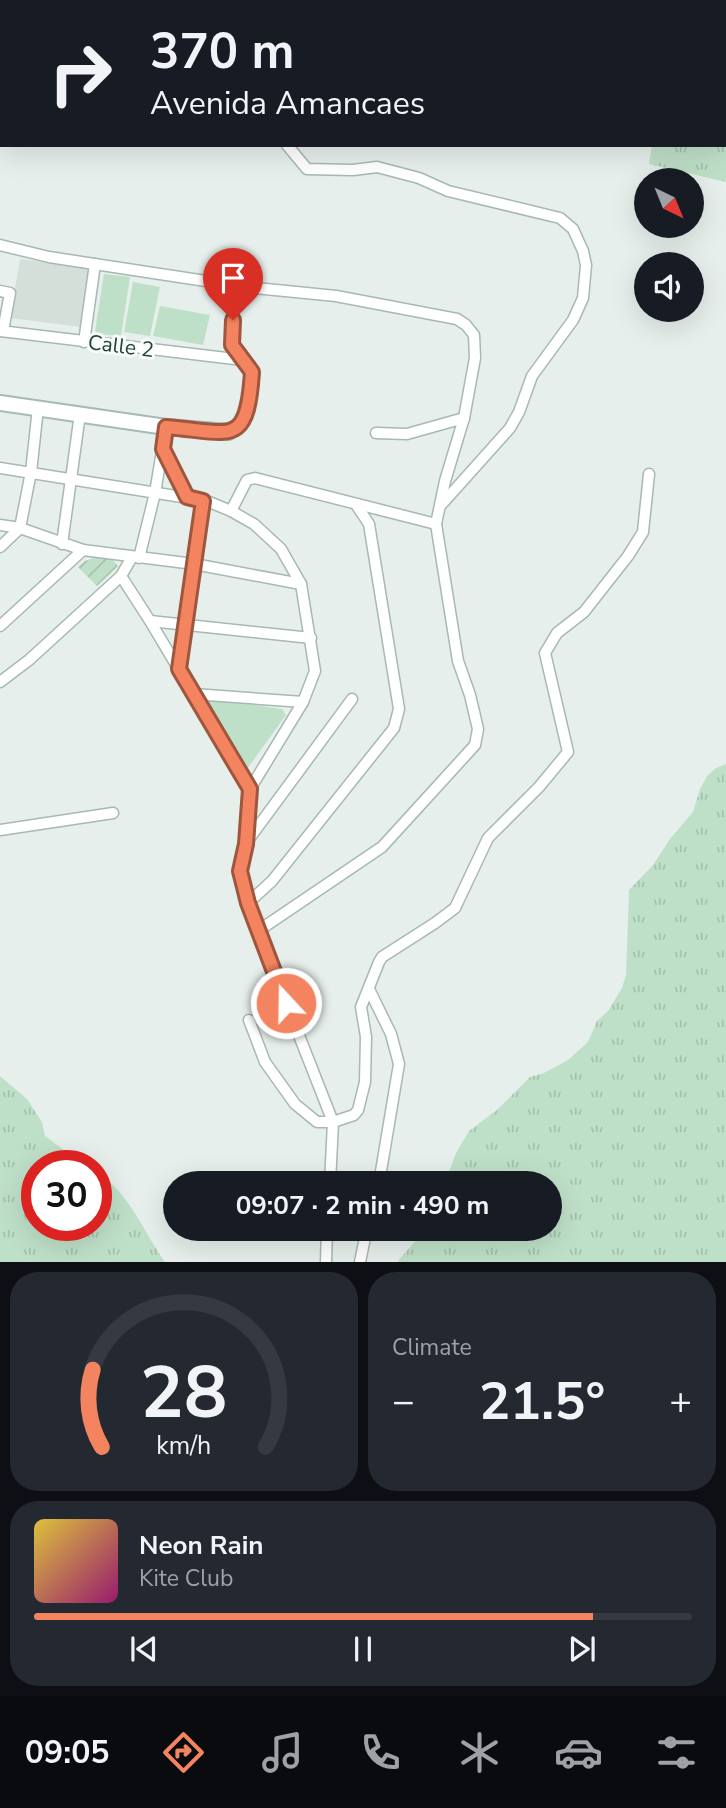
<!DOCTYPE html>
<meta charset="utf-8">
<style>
body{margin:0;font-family:"Nunito Sans",sans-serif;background:#242831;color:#f1f3f6;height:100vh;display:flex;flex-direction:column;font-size:26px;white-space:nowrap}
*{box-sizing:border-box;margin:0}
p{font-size:23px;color:#9ea1a6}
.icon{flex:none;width:38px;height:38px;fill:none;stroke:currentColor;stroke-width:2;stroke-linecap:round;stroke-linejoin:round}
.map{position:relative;height:1262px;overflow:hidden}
.sheet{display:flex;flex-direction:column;gap:10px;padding:10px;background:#0d0f14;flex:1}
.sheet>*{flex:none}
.top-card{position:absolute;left:0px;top:0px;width:726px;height:147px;box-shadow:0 7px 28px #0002;background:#171b24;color:#f1f3f6;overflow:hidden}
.needle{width:46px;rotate:137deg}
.tools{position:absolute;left:634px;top:168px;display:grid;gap:14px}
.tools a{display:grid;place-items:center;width:70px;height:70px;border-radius:50%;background:#171b24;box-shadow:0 7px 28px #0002;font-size:35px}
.speed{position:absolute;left:21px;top:1150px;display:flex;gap:14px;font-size:35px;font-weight:700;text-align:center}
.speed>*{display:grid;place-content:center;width:91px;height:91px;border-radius:50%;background:#171b24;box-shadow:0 7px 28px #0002;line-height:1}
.speed .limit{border:10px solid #d22;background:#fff;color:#111}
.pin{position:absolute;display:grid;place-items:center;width:60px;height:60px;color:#fff;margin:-72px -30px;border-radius:50% 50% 50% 0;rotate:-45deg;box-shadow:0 0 7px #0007}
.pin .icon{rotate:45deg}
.me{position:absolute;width:77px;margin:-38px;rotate:339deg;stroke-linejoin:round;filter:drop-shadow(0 0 5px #0008)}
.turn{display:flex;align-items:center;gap:24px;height:147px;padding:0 35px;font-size:32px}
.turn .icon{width:91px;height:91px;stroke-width:2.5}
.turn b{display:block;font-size:49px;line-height:60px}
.big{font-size:52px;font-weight:700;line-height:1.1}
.sheet .tile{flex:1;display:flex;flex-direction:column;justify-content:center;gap:10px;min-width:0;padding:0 24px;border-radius:28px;background:#242831}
.sheet .dial{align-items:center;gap:0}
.dial svg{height:182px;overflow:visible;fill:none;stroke:#363941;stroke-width:7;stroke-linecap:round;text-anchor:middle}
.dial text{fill:#f1f3f6;stroke:none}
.song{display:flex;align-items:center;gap:21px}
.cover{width:84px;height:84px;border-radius:10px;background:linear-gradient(135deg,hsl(50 70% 55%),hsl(320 70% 35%))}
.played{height:7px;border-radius:4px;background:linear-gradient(90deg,#f4845f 85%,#363941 85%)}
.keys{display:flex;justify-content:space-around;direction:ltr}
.heat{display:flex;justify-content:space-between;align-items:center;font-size:38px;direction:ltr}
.sheet .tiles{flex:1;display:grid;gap:10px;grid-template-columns:1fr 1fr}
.tile:last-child{grid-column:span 2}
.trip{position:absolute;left:163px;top:1171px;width:399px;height:70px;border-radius:35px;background:#171b24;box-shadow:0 7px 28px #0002;font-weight:700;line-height:70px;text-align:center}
.tab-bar{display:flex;height:112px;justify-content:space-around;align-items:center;background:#090b0e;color:#9ea1a6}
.tab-bar .icon{width:49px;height:49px}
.tab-bar .active{color:#f4845f}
.tab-bar b{font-size:32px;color:#f1f3f6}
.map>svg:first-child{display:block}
</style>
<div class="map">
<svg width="726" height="1262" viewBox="0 0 726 1262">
<defs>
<pattern id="grass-tufts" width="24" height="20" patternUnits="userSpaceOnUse" patternTransform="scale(1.75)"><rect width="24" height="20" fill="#bfe0c8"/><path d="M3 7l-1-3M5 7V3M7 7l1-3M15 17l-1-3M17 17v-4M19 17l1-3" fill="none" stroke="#a4c1ad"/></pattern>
<pattern id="garden-furrows" width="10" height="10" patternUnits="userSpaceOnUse" patternTransform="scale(1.75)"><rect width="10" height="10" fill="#bfe0c8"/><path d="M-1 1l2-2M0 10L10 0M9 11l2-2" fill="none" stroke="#a4c1ad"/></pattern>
</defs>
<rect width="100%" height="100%" fill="#e6efeb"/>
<!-- built -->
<polygon fill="#d4dfda" points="20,259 89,269 81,327 10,318"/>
<!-- grass -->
<g fill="url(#grass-tufts)">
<polygon points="460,0 726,0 726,182 649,164 652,145 724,145 724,2"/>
<polygon points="726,764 726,1262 397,1262 426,1229 550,1228 550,1183 445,1183 456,1153 469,1131 497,1110 530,1077 544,1073 568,1060 588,1042 597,1021 608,1011 622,988 626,975 629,890 653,865 670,839 693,812 700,789 707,776 716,768"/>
<path d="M0,1076L27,1099L42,1122L45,1136L84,1165L37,1166V1225H96V1172C129,1191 144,1233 165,1262H0Z"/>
</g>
<!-- park -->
<g fill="#bfe0c8">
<polygon points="104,274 130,277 121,336 98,334 95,331"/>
<polygon points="133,282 160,287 150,336 124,332"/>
<polygon points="160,306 210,315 203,345 153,336"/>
<polygon points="212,699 282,709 286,715 247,769 239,762 206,705"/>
</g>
<!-- garden -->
<polygon fill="url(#garden-furrows)" points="102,555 110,557 118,566 97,586 78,567 85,561"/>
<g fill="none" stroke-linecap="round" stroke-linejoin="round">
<!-- street casing -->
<g stroke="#a8b8b2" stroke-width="13">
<g id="street">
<polyline points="115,0 116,2"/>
<polyline points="215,0 217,2"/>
<polyline points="467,0 472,2"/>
<polyline points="662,0 663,2"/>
<polyline points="724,62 726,63"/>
<polyline points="1,65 2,65"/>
<polyline points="287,145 307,169 353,170 377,167 419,178 448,191 560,218 573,229 583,251 586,265 583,298 573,320 532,376 519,412 510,428 442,504"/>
<polyline points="0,245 49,257 245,287 336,296 457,319 466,325 474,335 475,358 464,418 445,481 436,524 458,661 470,695 478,729 475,745 382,847 258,931"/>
<polyline points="0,291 10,293 3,331"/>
<polyline points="0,331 243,360"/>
<polyline points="84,342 95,264"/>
<path d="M229,432C254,422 250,395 252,372C248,364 239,358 235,350C225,333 233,300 245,287"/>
<polyline points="376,433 407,434 464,418"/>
<polyline points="163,449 187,497"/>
<polyline points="0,468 207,501 231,511 254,524 281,549 301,584 315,671 303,702 250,789 246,844 240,871 248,903 258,931 333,1122 330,1183"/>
<polyline points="231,511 247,480 255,478 436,524"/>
<polyline points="0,525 20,528 83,550 194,564 301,584"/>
<polyline points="62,544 80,414"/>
<polyline points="0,547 20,528 31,472 38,408"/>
<polyline points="139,558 155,493 166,427"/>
<polyline points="121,576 150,621 250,789"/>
<polyline points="150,621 311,638"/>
<polyline points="0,626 83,550"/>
<polyline points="179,669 203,501"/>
<polyline points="0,682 29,660 121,576 132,557"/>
<polyline points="194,694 303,702"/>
<polyline points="0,830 113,813"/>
<polyline points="246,843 352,699"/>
<polyline points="248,903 272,881 394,728 399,709 369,524 357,506"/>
<polyline points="369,989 391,1034 399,1064 379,1183"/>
<polyline points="249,1020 265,1062 295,1104 317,1122 333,1122 354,1115 358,1110 365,1082 366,1037 361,1007 379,962 382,957 435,923 455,908 488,838 539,787 568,752 545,653 557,633 584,612 628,556 643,532 649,474"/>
<polyline points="326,1262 327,1228"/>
<polyline points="360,1262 367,1228"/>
</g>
</g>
<!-- secondary casing -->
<g stroke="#a4bbb3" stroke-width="18">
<polyline id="secondary" points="0,403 166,427 229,432"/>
</g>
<!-- street -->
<use href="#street" stroke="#fff" stroke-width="10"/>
<!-- secondary -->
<use href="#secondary" stroke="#fff" stroke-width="14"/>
</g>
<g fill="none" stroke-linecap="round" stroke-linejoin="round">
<!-- route casing -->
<g stroke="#9f563e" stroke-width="18">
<path id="route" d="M233,320L232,345L252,372C247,449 231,432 166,427L163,449L187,497L203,501L179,669L250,789L246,844L240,871L248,903L286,1003"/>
</g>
<!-- route -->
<use href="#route" stroke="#f4845f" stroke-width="12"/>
</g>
<g text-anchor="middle" stroke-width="6" stroke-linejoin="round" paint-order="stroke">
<!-- street labels -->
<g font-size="21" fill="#24423a" stroke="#f7fbf9">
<text transform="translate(121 346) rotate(7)" y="7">Calle 2</text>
</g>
</g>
</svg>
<div class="tools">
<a><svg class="needle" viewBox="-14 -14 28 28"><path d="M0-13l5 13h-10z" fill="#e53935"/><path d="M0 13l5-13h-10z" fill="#9ea1a6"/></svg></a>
<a><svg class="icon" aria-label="sound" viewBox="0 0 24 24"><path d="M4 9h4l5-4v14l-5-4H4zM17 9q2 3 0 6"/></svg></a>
</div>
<div class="speed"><div class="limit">30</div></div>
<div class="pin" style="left:233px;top:320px;background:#d93025"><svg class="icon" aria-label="arrive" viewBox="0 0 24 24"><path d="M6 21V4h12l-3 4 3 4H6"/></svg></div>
<svg class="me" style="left:286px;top:1003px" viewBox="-20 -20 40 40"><circle r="17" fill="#f4845f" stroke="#fff" stroke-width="3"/><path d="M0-11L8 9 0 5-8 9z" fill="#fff"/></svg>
<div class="trip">09:07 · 2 min · 490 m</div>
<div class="top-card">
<div class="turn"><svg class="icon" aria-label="right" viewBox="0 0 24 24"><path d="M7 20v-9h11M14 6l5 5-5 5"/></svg><div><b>370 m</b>Avenida Amancaes</div></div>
</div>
</div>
<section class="sheet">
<div class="tiles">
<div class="tile dial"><svg viewBox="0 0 100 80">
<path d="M14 69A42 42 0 1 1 86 69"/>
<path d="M14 69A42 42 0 0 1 10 35" stroke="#f4845f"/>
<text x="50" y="56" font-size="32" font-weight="700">28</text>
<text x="50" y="72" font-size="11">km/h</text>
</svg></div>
<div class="tile"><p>Climate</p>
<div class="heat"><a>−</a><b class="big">21.5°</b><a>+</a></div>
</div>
<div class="tile">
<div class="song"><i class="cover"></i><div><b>Neon Rain</b><p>Kite Club</p></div></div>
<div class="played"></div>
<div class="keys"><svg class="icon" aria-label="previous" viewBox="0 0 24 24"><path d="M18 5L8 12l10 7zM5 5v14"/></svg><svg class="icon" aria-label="pause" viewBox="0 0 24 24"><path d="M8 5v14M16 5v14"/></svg><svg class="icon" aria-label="next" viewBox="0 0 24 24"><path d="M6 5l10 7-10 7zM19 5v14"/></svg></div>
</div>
</div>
</section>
<nav class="tab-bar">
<b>09:05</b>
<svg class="icon active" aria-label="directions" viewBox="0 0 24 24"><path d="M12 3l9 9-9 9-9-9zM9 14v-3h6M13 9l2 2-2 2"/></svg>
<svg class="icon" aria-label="music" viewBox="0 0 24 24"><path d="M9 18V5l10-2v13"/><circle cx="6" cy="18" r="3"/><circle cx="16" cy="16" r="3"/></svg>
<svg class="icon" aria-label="phone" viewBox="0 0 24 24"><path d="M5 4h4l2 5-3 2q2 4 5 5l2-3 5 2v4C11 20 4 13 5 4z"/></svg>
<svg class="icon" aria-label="climate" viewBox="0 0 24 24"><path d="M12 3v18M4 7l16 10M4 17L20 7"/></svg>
<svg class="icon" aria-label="car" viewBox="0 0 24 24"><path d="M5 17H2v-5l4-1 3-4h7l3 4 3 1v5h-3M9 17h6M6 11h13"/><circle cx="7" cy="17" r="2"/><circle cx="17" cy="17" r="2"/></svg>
<svg class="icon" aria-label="filters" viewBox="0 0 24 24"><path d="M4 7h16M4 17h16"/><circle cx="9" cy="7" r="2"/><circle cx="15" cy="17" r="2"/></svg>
</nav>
